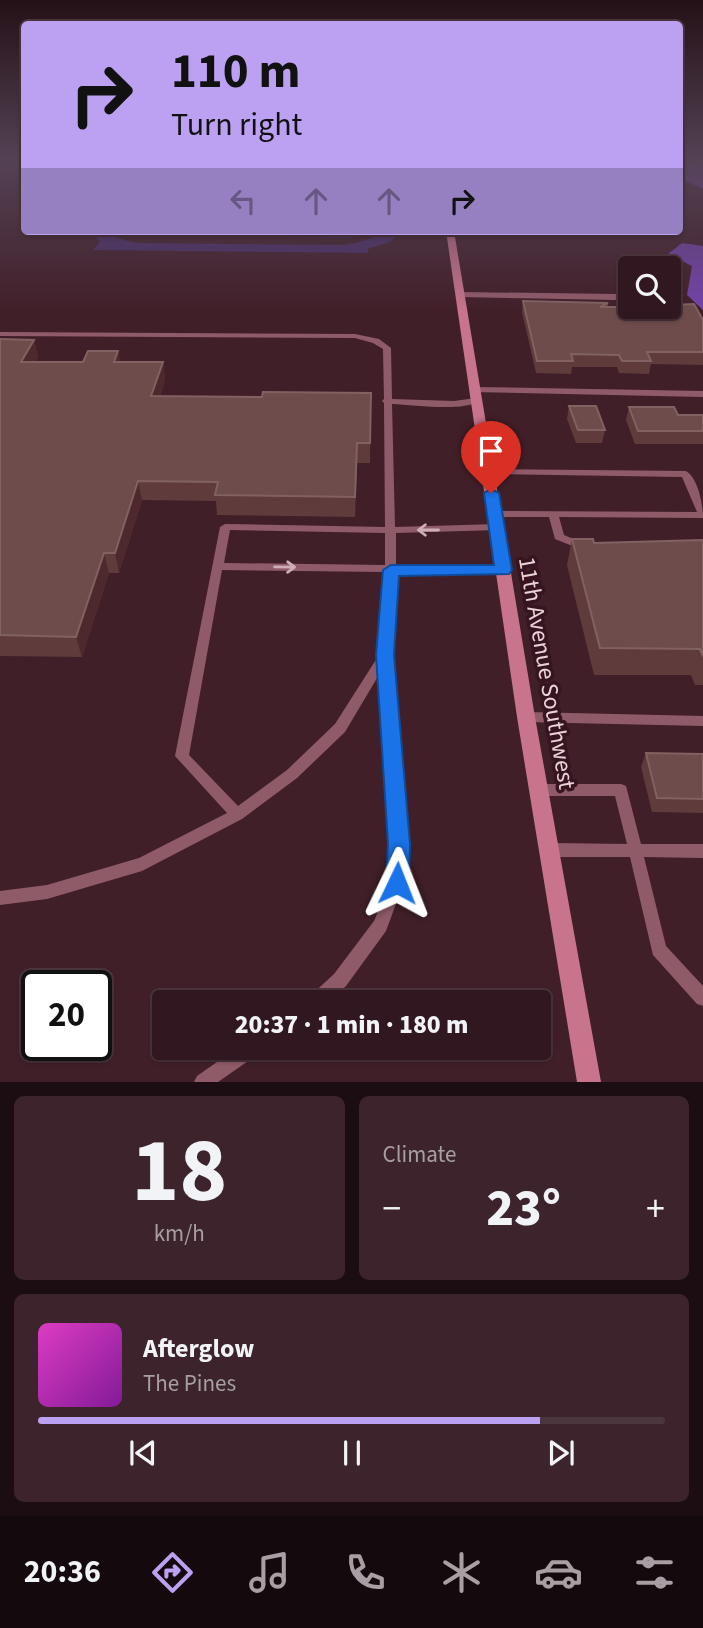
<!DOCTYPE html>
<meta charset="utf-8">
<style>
body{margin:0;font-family:"Source Sans 3",sans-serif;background:#3d242c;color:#f1f3f6;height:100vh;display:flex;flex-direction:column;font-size:26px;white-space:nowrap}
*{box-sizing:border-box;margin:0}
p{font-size:23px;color:#a89fa4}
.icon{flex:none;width:38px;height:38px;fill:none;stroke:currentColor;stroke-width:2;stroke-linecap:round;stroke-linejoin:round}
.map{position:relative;height:1082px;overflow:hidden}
.details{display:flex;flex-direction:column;gap:14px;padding:14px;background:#1b0d11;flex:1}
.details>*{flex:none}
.banner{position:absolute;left:21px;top:21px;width:662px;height:214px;border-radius:7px;box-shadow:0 2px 5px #0004,0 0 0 2px #4c363d;background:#bca0f2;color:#111;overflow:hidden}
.fabs{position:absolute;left:618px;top:256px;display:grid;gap:14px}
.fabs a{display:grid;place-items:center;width:63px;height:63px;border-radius:7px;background:#31171f;box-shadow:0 2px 5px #0004,0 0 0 2px #4c363d;font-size:35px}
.speed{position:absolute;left:21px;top:970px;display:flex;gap:14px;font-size:35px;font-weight:700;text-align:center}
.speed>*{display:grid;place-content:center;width:91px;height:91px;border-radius:50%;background:#31171f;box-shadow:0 2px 5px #0004,0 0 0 2px #4c363d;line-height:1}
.speed .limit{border:4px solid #111;border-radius:10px;background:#fff;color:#111}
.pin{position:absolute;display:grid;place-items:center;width:60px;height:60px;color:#fff;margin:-72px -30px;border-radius:50% 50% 50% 0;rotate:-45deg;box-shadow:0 0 7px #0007}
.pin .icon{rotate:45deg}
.me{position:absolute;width:77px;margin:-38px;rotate:2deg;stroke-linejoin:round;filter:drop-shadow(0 0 5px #0008)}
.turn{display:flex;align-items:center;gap:24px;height:147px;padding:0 35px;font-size:32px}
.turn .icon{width:91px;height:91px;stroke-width:2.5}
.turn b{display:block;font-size:49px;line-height:60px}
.lanes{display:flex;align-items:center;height:66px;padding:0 35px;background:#0003;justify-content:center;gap:35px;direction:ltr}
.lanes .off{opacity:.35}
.big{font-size:52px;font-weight:800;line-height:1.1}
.details .widget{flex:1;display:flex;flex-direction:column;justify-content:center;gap:10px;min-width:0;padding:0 24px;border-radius:10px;background:#3d242c}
.details .dial{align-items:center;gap:0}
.dial b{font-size:91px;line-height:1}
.song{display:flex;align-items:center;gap:21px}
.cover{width:84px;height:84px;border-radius:10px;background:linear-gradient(135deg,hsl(310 70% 55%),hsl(290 70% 35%))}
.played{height:7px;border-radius:4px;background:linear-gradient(90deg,#bca0f2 80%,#4c363d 80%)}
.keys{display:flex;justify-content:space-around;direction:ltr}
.heat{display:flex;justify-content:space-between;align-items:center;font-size:38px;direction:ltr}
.details .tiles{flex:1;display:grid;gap:14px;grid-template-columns:1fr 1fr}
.widget:last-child{grid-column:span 2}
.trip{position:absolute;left:152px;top:990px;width:399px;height:70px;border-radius:7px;background:#31171f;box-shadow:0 2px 5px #0004,0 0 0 2px #4c363d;font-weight:800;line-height:70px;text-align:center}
.tabs{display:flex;height:112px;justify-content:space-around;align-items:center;background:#14090c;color:#a89fa4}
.tabs .icon{width:49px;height:49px}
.tabs .active{color:#bca0f2}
.tabs b{font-size:32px;color:#f1f3f6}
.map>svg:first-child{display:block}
</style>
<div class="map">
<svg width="703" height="1082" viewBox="0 0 703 1082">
<rect width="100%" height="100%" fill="#411f29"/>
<!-- green -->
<g fill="#492f6a">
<path d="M91,231C109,231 121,242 140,243L339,245C363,245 380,231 402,231L390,242L368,249V253L93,250L100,242Z"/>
<polygon points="139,231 351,231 351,238 137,235"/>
</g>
<!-- forest -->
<g fill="#7243aa">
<polygon points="703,160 703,189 679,177 679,162"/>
<polygon points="682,243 703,246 703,310 687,295 692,266 668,254"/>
</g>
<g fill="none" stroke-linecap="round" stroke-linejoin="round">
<!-- lane -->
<g fill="#905b69" fill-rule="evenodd">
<path d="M0,332L355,334L379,339L391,348L392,399L454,401L476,398L480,401C461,412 416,405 392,404L395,527L497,524L502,527L497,530L396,533V565L503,566L508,570L503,574L396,572L391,655L406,844L404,882L386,931L346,986L327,1003H307L309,997L334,974L374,921L390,882L392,844L380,673L345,732L297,778L242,819L142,871L47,899L0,905V891L47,885L139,858L227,813L175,756L220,527L225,524L385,527L384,403L382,401L384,399L383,349L373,343L355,338L0,336ZM230,530L385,533V565L224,563ZM222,570L385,572L379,655L335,724L287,770L238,806L189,755Z"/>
<path d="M488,469L686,471C698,478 703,504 703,518L559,517L564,535L589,546L590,548L585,551L555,539L549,517H494L489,514L494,511L697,512L682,477L485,474L483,472Z"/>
<polygon points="526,712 703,716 703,726 526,722 521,721 520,717 521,713"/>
<polygon points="540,784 621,784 626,786 641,844 703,844 703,858 644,857 666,946 703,986 703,1006 697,1004 653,955 630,857 551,857 546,855 544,850 546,845 551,843 627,844 615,796 540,796 535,794 533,790 535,786"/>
<polygon points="237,1048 260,1048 258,1054 218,1082 194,1082 197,1076"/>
</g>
<!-- street -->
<g fill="#905b69" fill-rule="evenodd">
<polygon points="461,292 617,294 622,297 617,300 458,297 456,295"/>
<polygon points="475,387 703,391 703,397 471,392 469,390"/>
</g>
<!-- secondary -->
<polygon fill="#c8748c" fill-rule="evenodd" points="446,231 454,231 535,717 601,1082 577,1082 517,717"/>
</g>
<!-- wall -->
<g fill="#5f3b3b">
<polygon points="523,301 608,303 608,307 703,320 703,365 651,364 649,374 619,373 617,367 572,367 571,374 536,373 522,312"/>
<polygon points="0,339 34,340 38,357 36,362 83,362 118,351 120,362 163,362 165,380 160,397 262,397 371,393 370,463 357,463 355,517 217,515 216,501 142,500 119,573 109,573 82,657 0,656"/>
<polygon points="569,406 605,430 602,443 576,443 567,419"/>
<polygon points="629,407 678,415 703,415 703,444 635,444 626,420"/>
<polygon points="572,539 594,543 703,540 703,685 695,685 691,675 594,675 567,565"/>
<polygon points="646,753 703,754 703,813 652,812 641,767"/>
</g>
<!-- shaded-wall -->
<g fill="#4d292d">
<polygon points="34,340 38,357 26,380 21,362"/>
<polygon points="118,351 122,369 114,362"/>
<polygon points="163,362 165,380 154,415 151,396"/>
<polygon points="138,481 142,500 119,573 115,553"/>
<polygon points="104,553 109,573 82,657 76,637"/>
</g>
<!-- building -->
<g fill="#6e4c4c" stroke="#826162" stroke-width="2">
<polygon points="523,301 608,303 600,307 627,307 694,304 703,320 703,352 647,352 651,361 622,361 619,355 571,354 573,361 537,361"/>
<polygon points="0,339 34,340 21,362 83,362 88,351 118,351 114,362 163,362 151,396 262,397 263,392 371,393 370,443 357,443 355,497 215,495 218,482 138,481 115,553 104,553 76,637 0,635"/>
<polygon points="569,406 596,406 605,430 578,430"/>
<polygon points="629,407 674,407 678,415 703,415 703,431 638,431"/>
<polygon points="572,539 593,539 594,543 703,540 703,656 700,649 600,648"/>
<polygon points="646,753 703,754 703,799 657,798"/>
</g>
<!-- one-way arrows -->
<defs><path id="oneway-shaft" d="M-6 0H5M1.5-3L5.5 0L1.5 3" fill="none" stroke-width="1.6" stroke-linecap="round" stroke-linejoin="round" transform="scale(1.75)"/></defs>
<g stroke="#cfafb7">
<use href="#oneway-shaft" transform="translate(428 530) rotate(180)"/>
<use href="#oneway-shaft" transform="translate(285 567) rotate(1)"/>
</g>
<!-- sky -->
<linearGradient id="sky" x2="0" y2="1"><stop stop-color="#241117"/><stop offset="0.51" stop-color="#544254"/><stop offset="1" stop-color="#544254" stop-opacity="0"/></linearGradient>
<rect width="703" height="312" fill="url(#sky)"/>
<!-- route -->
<polygon fill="#1a73e8" stroke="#114b97" stroke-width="2" points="491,489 499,493 512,570 509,574 399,576 394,655 410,844 409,883 405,890 397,893 389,890 386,883 388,844 376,655 383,570 391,565 494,565 484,493"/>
<g text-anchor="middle" stroke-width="7" stroke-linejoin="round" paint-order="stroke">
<!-- street labels -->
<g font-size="24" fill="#ead3d8" stroke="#361520">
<text transform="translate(547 673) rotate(80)" y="8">11th Avenue Southwest</text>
</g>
</g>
</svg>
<div class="fabs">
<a><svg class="icon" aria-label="search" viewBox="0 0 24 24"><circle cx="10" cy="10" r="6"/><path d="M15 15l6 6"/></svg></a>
</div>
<div class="speed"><div class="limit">20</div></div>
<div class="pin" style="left:491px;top:493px;background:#d93025"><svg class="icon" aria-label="arrive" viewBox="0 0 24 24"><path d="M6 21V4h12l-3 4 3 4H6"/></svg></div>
<svg class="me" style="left:397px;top:883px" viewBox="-20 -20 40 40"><path d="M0-17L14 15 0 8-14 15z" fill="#1a73e8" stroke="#fff" stroke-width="4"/></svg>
<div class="trip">20:37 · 1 min · 180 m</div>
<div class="banner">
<div class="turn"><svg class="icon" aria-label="right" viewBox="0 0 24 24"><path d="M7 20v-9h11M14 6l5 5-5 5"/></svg><div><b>110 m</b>Turn right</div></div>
<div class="lanes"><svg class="icon off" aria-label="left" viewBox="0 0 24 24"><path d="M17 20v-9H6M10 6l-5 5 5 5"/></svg><svg class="icon off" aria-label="ahead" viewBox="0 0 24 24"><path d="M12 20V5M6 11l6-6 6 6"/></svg><svg class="icon off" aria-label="ahead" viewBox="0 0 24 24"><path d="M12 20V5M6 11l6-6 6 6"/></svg><svg class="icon" aria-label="right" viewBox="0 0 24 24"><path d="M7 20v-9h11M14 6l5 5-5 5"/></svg></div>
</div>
</div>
<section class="details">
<div class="tiles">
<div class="widget dial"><b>18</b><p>km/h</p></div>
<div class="widget"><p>Climate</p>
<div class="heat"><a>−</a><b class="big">23°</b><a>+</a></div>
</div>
<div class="widget">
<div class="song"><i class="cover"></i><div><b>Afterglow</b><p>The Pines</p></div></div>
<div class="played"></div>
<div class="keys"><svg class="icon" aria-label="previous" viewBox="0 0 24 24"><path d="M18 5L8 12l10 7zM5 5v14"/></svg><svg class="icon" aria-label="pause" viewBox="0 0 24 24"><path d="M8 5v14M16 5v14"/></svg><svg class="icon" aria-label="next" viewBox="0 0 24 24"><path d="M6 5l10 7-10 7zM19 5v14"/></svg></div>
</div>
</div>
</section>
<nav class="tabs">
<b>20:36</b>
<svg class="icon active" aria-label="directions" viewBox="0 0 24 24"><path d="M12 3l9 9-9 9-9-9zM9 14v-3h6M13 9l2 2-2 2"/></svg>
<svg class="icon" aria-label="music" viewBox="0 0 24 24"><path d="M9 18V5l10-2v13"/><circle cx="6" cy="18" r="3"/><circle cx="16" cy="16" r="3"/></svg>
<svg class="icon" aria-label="phone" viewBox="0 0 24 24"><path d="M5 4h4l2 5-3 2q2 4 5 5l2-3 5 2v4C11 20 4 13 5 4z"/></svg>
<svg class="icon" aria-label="climate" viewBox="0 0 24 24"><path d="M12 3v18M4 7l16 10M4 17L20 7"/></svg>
<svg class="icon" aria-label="car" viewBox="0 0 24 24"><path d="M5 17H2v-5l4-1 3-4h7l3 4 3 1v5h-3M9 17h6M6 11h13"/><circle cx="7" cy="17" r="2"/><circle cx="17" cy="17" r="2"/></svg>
<svg class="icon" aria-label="filters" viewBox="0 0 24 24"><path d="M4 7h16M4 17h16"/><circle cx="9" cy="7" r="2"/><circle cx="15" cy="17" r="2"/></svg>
</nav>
